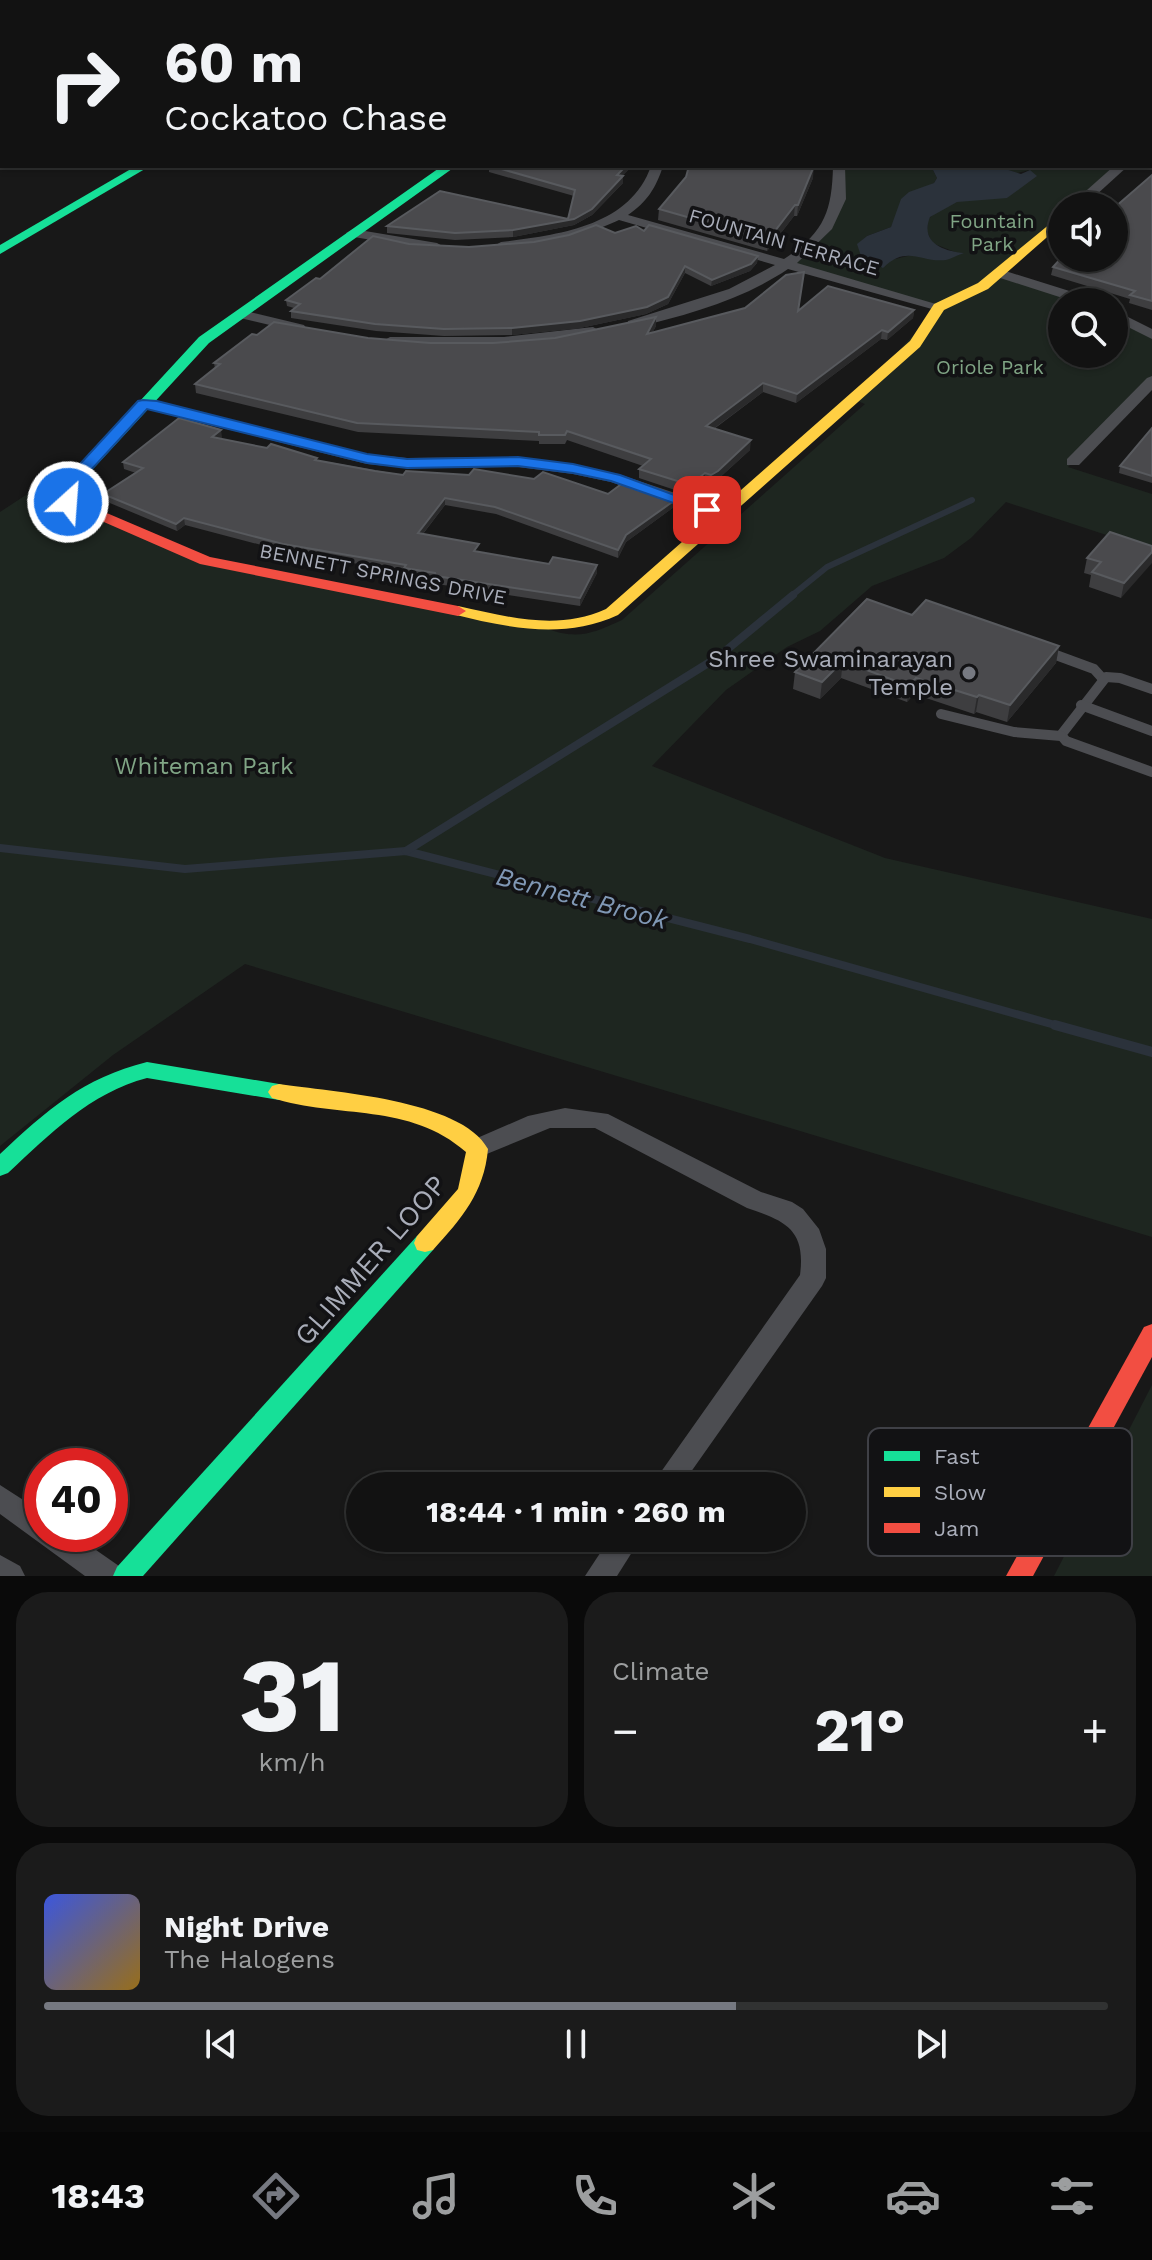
<!DOCTYPE html>
<meta charset="utf-8">
<style>
body{margin:0;font-family:"Work Sans",sans-serif;background:#1b1b1b;color:#f1f3f6;height:100vh;display:flex;flex-direction:column;font-size:30px;white-space:nowrap}
*{box-sizing:border-box;margin:0}
p{font-size:26px;color:#9c9e9f}
.icon{flex:none;width:44px;height:44px;fill:none;stroke:currentColor;stroke-width:2;stroke-linecap:round;stroke-linejoin:round}
.map{position:relative;height:1576px;overflow:hidden}
.sheet{display:flex;flex-direction:column;gap:16px;padding:16px;background:#0a0a0a;flex:1}
.sheet>*{flex:none}
.banner{position:absolute;left:0px;top:0px;width:1152px;height:168px;box-shadow:0 2px 6px #0004,0 0 0 2px #313232;background:#121212;color:#f1f3f6;overflow:hidden}
.fabs{position:absolute;left:1048px;top:192px;display:grid;gap:16px}
.fabs a{display:grid;place-items:center;width:80px;height:80px;border-radius:50%;background:#121212;box-shadow:0 2px 6px #0004,0 0 0 2px #313232;font-size:40px}
.speed{position:absolute;left:24px;top:1448px;display:flex;gap:16px;font-size:40px;font-weight:700;text-align:center}
.speed>*{display:grid;place-content:center;width:104px;height:104px;border-radius:50%;background:#121212;box-shadow:0 2px 6px #0004,0 0 0 2px #313232;line-height:1}
.speed .limit{border:12px solid #d22;background:#fff;color:#111}
.pin{position:absolute;display:grid;place-items:center;width:68px;height:68px;color:#fff;margin:-34px;border-radius:16px;box-shadow:0 4px 12px #0006}
.me{position:absolute;width:88px;margin:-44px;rotate:26deg;stroke-linejoin:round;filter:drop-shadow(0 0 6px #0008)}
.turn{display:flex;align-items:center;gap:28px;height:168px;padding:0 32px;font-size:36px}
.turn .icon{width:104px;height:104px;stroke-width:2.5}
.turn b{display:block;font-size:56px;line-height:68px}
.big{font-size:60px;font-weight:700;line-height:1.1}
.sheet .tile{flex:1;display:flex;flex-direction:column;justify-content:center;gap:12px;min-width:0;padding:0 28px;border-radius:32px;background:#1b1b1b}
.sheet .dial{align-items:center;gap:0}
.dial b{font-size:104px;line-height:1}
.song{display:flex;align-items:center;gap:24px}
.cover{width:96px;height:96px;border-radius:12px;background:linear-gradient(135deg,hsl(230 70% 55%),hsl(40 70% 35%))}
.played{height:8px;border-radius:4px;background:linear-gradient(90deg,#767981 65%,#313232 65%)}
.keys{display:flex;justify-content:space-around;direction:ltr}
.heat{display:flex;justify-content:space-between;align-items:center;font-size:44px;direction:ltr}
.sheet .tiles{flex:1;display:grid;gap:16px;grid-template-columns:1fr 1fr}
.tile:last-child{grid-column:span 2}
.trip{position:absolute;left:346px;top:1472px;width:460px;height:80px;border-radius:40px;background:#121212;box-shadow:0 2px 6px #0004,0 0 0 2px #313232;font-weight:700;line-height:80px;text-align:center}
.dock{display:flex;height:128px;justify-content:space-around;align-items:center;background:#070707;color:#9c9e9f}
.dock .icon{width:56px;height:56px}
.dock .on{color:#767981}
.dock b{font-size:36px;color:#f1f3f6}
.map>svg:first-child{display:block}
</style>
<div class="map">
<svg width="1152" height="1576" viewBox="0 0 1152 1576">
<rect width="100%" height="100%" fill="#181818"/>
<!-- green -->
<g fill="#1e2620">
<path d="M839,166H931L937,178L934,183C893,202 911,191 891,227L867,236L858,244L861,256L868,261L891,260L912,255L944,260L960,254L932,243L927,231L928,220C946,197 980,198 1007,198L1030,170L1017,173L996,166H1122L1076,206H1062V218L1000,272L1090,302H1062V354H1114V314L1152,335V381L1068,467L1152,494V550L1006,502L971,538L944,558L872,586L820,631L787,647L726,690L652,766L885,858L1152,919V1237L245,964L113,1055L0,1146V512L32,491L186,554L548,629C578,640 594,633 622,620L865,404L853,399L939,308L786,264L821,236Z"/>
<polygon points="1152,1385 1152,1576 1054,1576"/>
</g>
<!-- water -->
<path fill="#2b323b" d="M931,166H996L1021,174L1030,170L1037,176L1007,198L957,202L930,217C920,242 942,251 964,253C957,255 951,259 946,260C921,263 907,244 883,268L861,256L857,244L867,236L891,227L901,199L909,192L934,183L937,178Z"/>
<g fill="none" stroke-linecap="round" stroke-linejoin="round">
<!-- stream-far2 -->
<polyline stroke="#2b323b" stroke-width="6" points="790,597 827,567 972,500"/>
<!-- stream-far1 -->
<g stroke="#2b323b" stroke-width="8">
<polyline points="0,848 185,869 406,851 750,939 1062,1027"/>
<polyline points="406,851 718,657 793,595"/>
</g>
<!-- stream -->
<polyline stroke="#2b323b" stroke-width="10" points="1055,1025 1152,1052"/>
<!-- lane -->
<g stroke="#4c4d51" stroke-width="10">
<polyline points="1045,651 1094,669 1103,679"/>
<polyline points="1152,689 1120,678 1106,677 1061,735 1066,741 1152,772"/>
<polyline points="1081,705 1152,731"/>
<polyline points="941,714 1014,732 1061,736"/>
</g>
<!-- street -->
<g fill="#4c4d51" fill-rule="evenodd">
<polygon points="93,0 104,0 105,2 94,2"/>
<polygon points="730,0 748,0 749,2 731,2"/>
<polygon points="2,83 2,91 0,92 0,84"/>
<polygon points="1152,136 1152,145 1150,146 1150,137"/>
<path d="M651,166H663C656,188 647,202 628,215L784,259C824,233 832,212 833,166H845L846,199L832,229L797,263L946,307L939,311L788,269C742,300 687,315 633,328L628,327V321L729,289L775,265L619,220C597,231 513,260 494,246L501,242C557,235 630,227 651,166Z"/>
<polygon points="1114,166 1128,166 1084,206 1069,206"/>
<polygon points="353,229 437,243 444,247 437,251 348,236 346,233"/>
<polygon points="999,269 1095,299 1097,302 1075,302 994,276 994,270"/>
<polygon points="241,310 304,325 306,328 299,332 236,317 236,311"/>
<polygon points="1114,310 1152,329 1152,339 1114,320"/>
<polygon points="593,327 600,331 598,334 504,345 390,345 383,341 390,337 504,337"/>
<polygon points="1152,376 1152,390 1079,465 1067,465 1067,459 1147,378"/>
<polygon points="143,399 367,454 407,458 518,457 573,464 621,475 729,511 731,515 723,520 717,519 611,482 573,474 518,467 407,468 367,464 138,407 138,401"/>
<path d="M565,1108L608,1114L761,1192L792,1202L803,1209L819,1229L826,1249V1278L822,1286L681,1486H651L800,1275C806,1229 785,1221 747,1208L595,1128H550L477,1158L468,1156L465,1149L468,1142L528,1116Z"/>
<polygon points="0,1485 42,1512 42,1534 73,1534 119,1566 124,1576 85,1576 0,1514"/>
<polygon points="610,1538 641,1538 617,1576 585,1576"/>
<polygon points="0,1555 20,1566 25,1576 0,1576"/>
</g>
<!-- fast -->
<g fill="#16e098" fill-rule="evenodd">
<polygon points="136,166 150,166 0,254 0,245"/>
<polygon points="442,166 456,166 209,343 79,484 74,493 75,500 107,513 107,519 97,519 63,505 60,493 68,479 199,337"/>
<path d="M147,1062L279,1084L286,1086L290,1092L286,1098L279,1100L147,1078C90,1093 50,1134 8,1173L0,1176V1154C47,1110 83,1078 147,1062Z"/>
<polygon points="425,1234 433,1236 436,1243 433,1250 143,1576 113,1576 117,1567 417,1236"/>
</g>
<!-- slow -->
<g fill="#ffcf43" fill-rule="evenodd">
<path d="M1062,214V224L988,289L944,310L920,347L618,615C563,640 509,628 452,614L450,611L458,606C509,617 557,631 606,609L910,341L934,304L978,283Z"/>
<path d="M279,1084C331,1092 461,1099 488,1149C484,1193 462,1218 433,1250L425,1252L417,1250L414,1243L417,1236L458,1189L466,1152C409,1102 339,1119 272,1098L268,1092L272,1086Z"/>
</g>
<!-- jam -->
<g fill="#f24e42" fill-rule="evenodd">
<polygon points="1097,0 1114,0 1116,2 1099,2"/>
<polygon points="1134,0 1152,0 1152,4 1150,2"/>
<polygon points="102,511 210,557 458,606 466,611 458,616 200,564 97,519 97,513"/>
<polygon points="1152,1324 1152,1357 1033,1576 1006,1576 1144,1327"/>
</g>
</g>
<!-- wall -->
<g fill="#3e3e40">
<polygon points="489,166 632,166 622,176 623,176 623,183 592,215 574,225 513,237 455,240 387,233 387,226 568,219 574,196 489,172"/>
<polygon points="1152,175 1152,310 1129,303 1130,299 1051,275 1053,267"/>
<polygon points="813,178 797,216 794,216 767,251 658,220 659,209"/>
<polygon points="644,231 758,256 757,263 750,271 711,286 685,273 668,304 646,314 580,328 512,335 444,336 376,331 291,318 291,311 294,308 287,306 286,300 320,279 409,244 469,247 534,242 615,233"/>
<polygon points="914,310 913,318 887,340 881,339 796,403 763,392 714,429 750,450 717,480 710,484 705,482 690,495 639,478 639,469 643,466 567,440 565,444 539,444 539,441 358,432 196,393 195,384 215,369 214,363 257,335 368,338 430,343 493,343 555,338 656,326 652,333 799,311"/>
<polygon points="1152,428 1152,483 1119,473 1120,466"/>
<polygon points="222,437 220,439 317,460 403,475 675,500 674,507 626,542 618,558 496,514 445,505 423,534 480,552 597,573 580,606 437,584 436,581 405,576 404,572 284,551 185,525 177,531 105,501 103,494 136,473 124,469 123,462"/>
<polygon points="1152,546 1121,598 1089,587 1091,575 1084,573 1087,558"/>
<polygon points="912,615 1059,646 1056,663 1007,722 976,712 974,714 914,694 907,702 841,678 820,699 793,689 795,672"/>
</g>
<!-- shaded-wall -->
<g fill="#2a2a2b">
<polygon points="1049,0 1064,0 1061,2 1046,2"/>
<polygon points="626,166 632,166 617,182 617,175"/>
<polygon points="814,166 813,178 797,216 798,205"/>
<polygon points="623,176 623,183 592,215 574,225 513,237 513,230 574,219"/>
<polygon points="795,205 794,216 767,251 768,240"/>
<polygon points="758,256 757,263 750,271 711,286 712,280"/>
<polygon points="685,266 685,273 668,304 646,314 580,328 512,335 512,328"/>
<polygon points="914,310 913,318 887,340 888,332"/>
<polygon points="656,317 656,326 647,343 647,334"/>
<polygon points="882,330 881,339 796,403 797,394"/>
<polygon points="763,383 763,392 705,435 706,426"/>
<polygon points="221,430 222,437 213,444 212,437"/>
<polygon points="751,440 750,450 717,480 710,484 711,475"/>
<polygon points="705,473 705,482 690,495 690,485"/>
<polygon points="445,498 445,505 418,540 418,533"/>
<polygon points="675,500 674,507 626,542 618,558 618,550 626,535"/>
<polygon points="184,518 185,525 177,531 176,524"/>
<polygon points="1152,552 1152,563 1121,598 1124,583"/>
<polygon points="597,565 597,573 580,606 580,598"/>
<polygon points="1059,646 1056,663 1007,722 1010,705"/>
<polygon points="843,661 841,678 820,699 822,682"/>
<polygon points="916,678 914,694 907,702 909,686"/>
<polygon points="979,695 976,712 974,714 977,697"/>
</g>
<!-- building -->
<g fill="#4a4a4d" stroke="#585a5e" stroke-width="2">
<polygon points="940,0 1049,0 1046,2 936,2"/>
<polygon points="1118,0 1124,0 1134,2 1115,2"/>
<polygon points="1150,5 1152,6 1152,91 1150,93"/>
<polygon points="491,166 626,166 617,175 623,176 592,209 574,219 513,230 455,233 387,226 440,191 568,219 575,190"/>
<polygon points="689,166 814,166 798,205 795,205 768,240 659,209 686,177"/>
<polygon points="1152,175 1152,301 1130,295 1135,291 1053,267 1062,257 1062,258 1114,258 1114,208"/>
<polygon points="596,225 615,233 636,226 644,231 649,225 758,256 751,264 712,280 685,266 668,297 647,307 580,321 512,328 444,329 375,324 291,311 300,304 286,300 316,278 320,279 373,236 409,244 469,247 534,242 569,235"/>
<polygon points="804,272 798,311 828,286 914,310 888,332 882,330 797,394 763,383 706,426 751,440 718,471 711,475 705,473 690,485 639,469 651,459 567,431 565,435 539,435 539,432 357,423 195,384 220,364 214,363 252,334 257,335 274,322 368,338 430,343 493,343 555,338 656,317 647,334 745,308 786,275"/>
<polygon points="179,418 221,430 212,437 267,448 271,444 317,458 315,460 375,471 403,475 406,471 469,475 474,469 534,479 543,472 608,494 624,482 675,500 626,535 618,550 495,507 445,498 418,533 479,544 474,551 549,564 553,557 597,565 580,598 436,576 435,573 404,568 406,565 283,544 184,518 176,524 103,494 143,468 123,462"/>
<polygon points="1152,428 1152,476 1120,466"/>
<polygon points="1110,532 1152,546 1152,552 1124,583 1092,572 1101,562 1087,558"/>
<polygon points="867,599 912,615 926,600 1059,646 1010,705 979,695 977,697 916,678 909,686 843,661 822,682 795,672"/>
</g>
<!-- route -->
<polygon fill="#1a73e8" stroke="#114b97" stroke-width="2" points="143,400 157,401 367,454 407,459 518,457 573,464 620,475 715,510 713,513 702,513 611,481 573,473 518,466 407,468 367,463 147,409 79,483 74,493 74,505 63,505 59,493 67,478 138,401"/>
<!-- markers -->
<circle fill="#767981" stroke="#121214" stroke-width="3" cx="969" cy="673" r="8"/>
<g text-anchor="middle" stroke-width="7" stroke-linejoin="round" paint-order="stroke">
<!-- far-park labels -->
<g font-size="20" fill="#80a585" stroke="#121214">
<text x="992" y="228">Fountain<tspan x="992" dy="23">Park</tspan></text>
<text x="990" y="374">Oriole Park</text>
</g>
<!-- far-street labels -->
<g font-size="20" fill="#a9adb9" stroke="#121214">
<text transform="translate(784 242) rotate(16)" y="7">FOUNTAIN TERRACE</text>
<text transform="translate(383 574) rotate(11)" y="7">BENNETT SPRINGS DRIVE</text>
</g>
<!-- poi labels -->
<g font-size="24" fill="#a9adb9" stroke="#121214" text-anchor="end">
<text x="953" y="667">Shree Swaminarayan<tspan x="953" dy="28">Temple</tspan></text>
</g>
<!-- park labels -->
<g font-size="24" fill="#80a585" stroke="#121214">
<text x="204" y="774">Whiteman Park</text>
</g>
<!-- water labels -->
<g font-size="26" font-style="italic" fill="#8098b5" stroke="#121214">
<text transform="translate(582 898) rotate(15)" y="9">Bennett Brook</text>
</g>
<!-- near-street labels -->
<g font-size="28" fill="#a9adb9" stroke="#121214">
<text transform="translate(370 1260) rotate(-49)" y="10">GLIMMER LOOP</text>
</g>
</g>
<!-- legend -->
<rect x="868" y="1428" width="264" height="128" rx="12" fill="#121214" stroke="#3f4046" stroke-width="2"/>
<rect x="884" y="1451" width="36" height="10" fill="#16e098"/>
<rect x="884" y="1487" width="36" height="10" fill="#ffcf43"/>
<rect x="884" y="1523" width="36" height="10" fill="#f24e42"/>
<g font-size="22" fill="#a9adb9">
<text x="934" y="1464">Fast</text>
<text x="934" y="1500">Slow</text>
<text x="934" y="1536">Jam</text>
</g>
</svg>
<div class="fabs">
<a><svg class="icon" aria-label="sound" viewBox="0 0 24 24"><path d="M4 9h4l5-4v14l-5-4H4zM17 9q2 3 0 6"/></svg></a>
<a><svg class="icon" aria-label="search" viewBox="0 0 24 24"><circle cx="10" cy="10" r="6"/><path d="M15 15l6 6"/></svg></a>
</div>
<div class="speed"><div class="limit">40</div></div>
<div class="pin" style="left:707px;top:510px;background:#d93025"><svg class="icon" aria-label="arrive" viewBox="0 0 24 24"><path d="M6 21V4h12l-3 4 3 4H6"/></svg></div>
<svg class="me" style="left:68px;top:502px" viewBox="-20 -20 40 40"><circle r="17" fill="#1a73e8" stroke="#fff" stroke-width="3"/><path d="M0-11L8 9 0 5-8 9z" fill="#fff"/></svg>
<div class="trip">18:44 · 1 min · 260 m</div>
<div class="banner">
<div class="turn"><svg class="icon" aria-label="right" viewBox="0 0 24 24"><path d="M7 20v-9h11M14 6l5 5-5 5"/></svg><div><b>60 m</b>Cockatoo Chase</div></div>
</div>
</div>
<section class="sheet">
<div class="tiles">
<div class="tile dial"><b>31</b><p>km/h</p></div>
<div class="tile"><p>Climate</p>
<div class="heat"><a>−</a><b class="big">21°</b><a>+</a></div>
</div>
<div class="tile">
<div class="song"><i class="cover"></i><div><b>Night Drive</b><p>The Halogens</p></div></div>
<div class="played"></div>
<div class="keys"><svg class="icon" aria-label="previous" viewBox="0 0 24 24"><path d="M18 5L8 12l10 7zM5 5v14"/></svg><svg class="icon" aria-label="pause" viewBox="0 0 24 24"><path d="M8 5v14M16 5v14"/></svg><svg class="icon" aria-label="next" viewBox="0 0 24 24"><path d="M6 5l10 7-10 7zM19 5v14"/></svg></div>
</div>
</div>
</section>
<nav class="dock">
<b>18:43</b>
<svg class="icon on" aria-label="directions" viewBox="0 0 24 24"><path d="M12 3l9 9-9 9-9-9zM9 14v-3h6M13 9l2 2-2 2"/></svg>
<svg class="icon" aria-label="music" viewBox="0 0 24 24"><path d="M9 18V5l10-2v13"/><circle cx="6" cy="18" r="3"/><circle cx="16" cy="16" r="3"/></svg>
<svg class="icon" aria-label="phone" viewBox="0 0 24 24"><path d="M5 4h4l2 5-3 2q2 4 5 5l2-3 5 2v4C11 20 4 13 5 4z"/></svg>
<svg class="icon" aria-label="climate" viewBox="0 0 24 24"><path d="M12 3v18M4 7l16 10M4 17L20 7"/></svg>
<svg class="icon" aria-label="car" viewBox="0 0 24 24"><path d="M5 17H2v-5l4-1 3-4h7l3 4 3 1v5h-3M9 17h6M6 11h13"/><circle cx="7" cy="17" r="2"/><circle cx="17" cy="17" r="2"/></svg>
<svg class="icon" aria-label="filters" viewBox="0 0 24 24"><path d="M4 7h16M4 17h16"/><circle cx="9" cy="7" r="2"/><circle cx="15" cy="17" r="2"/></svg>
</nav>
